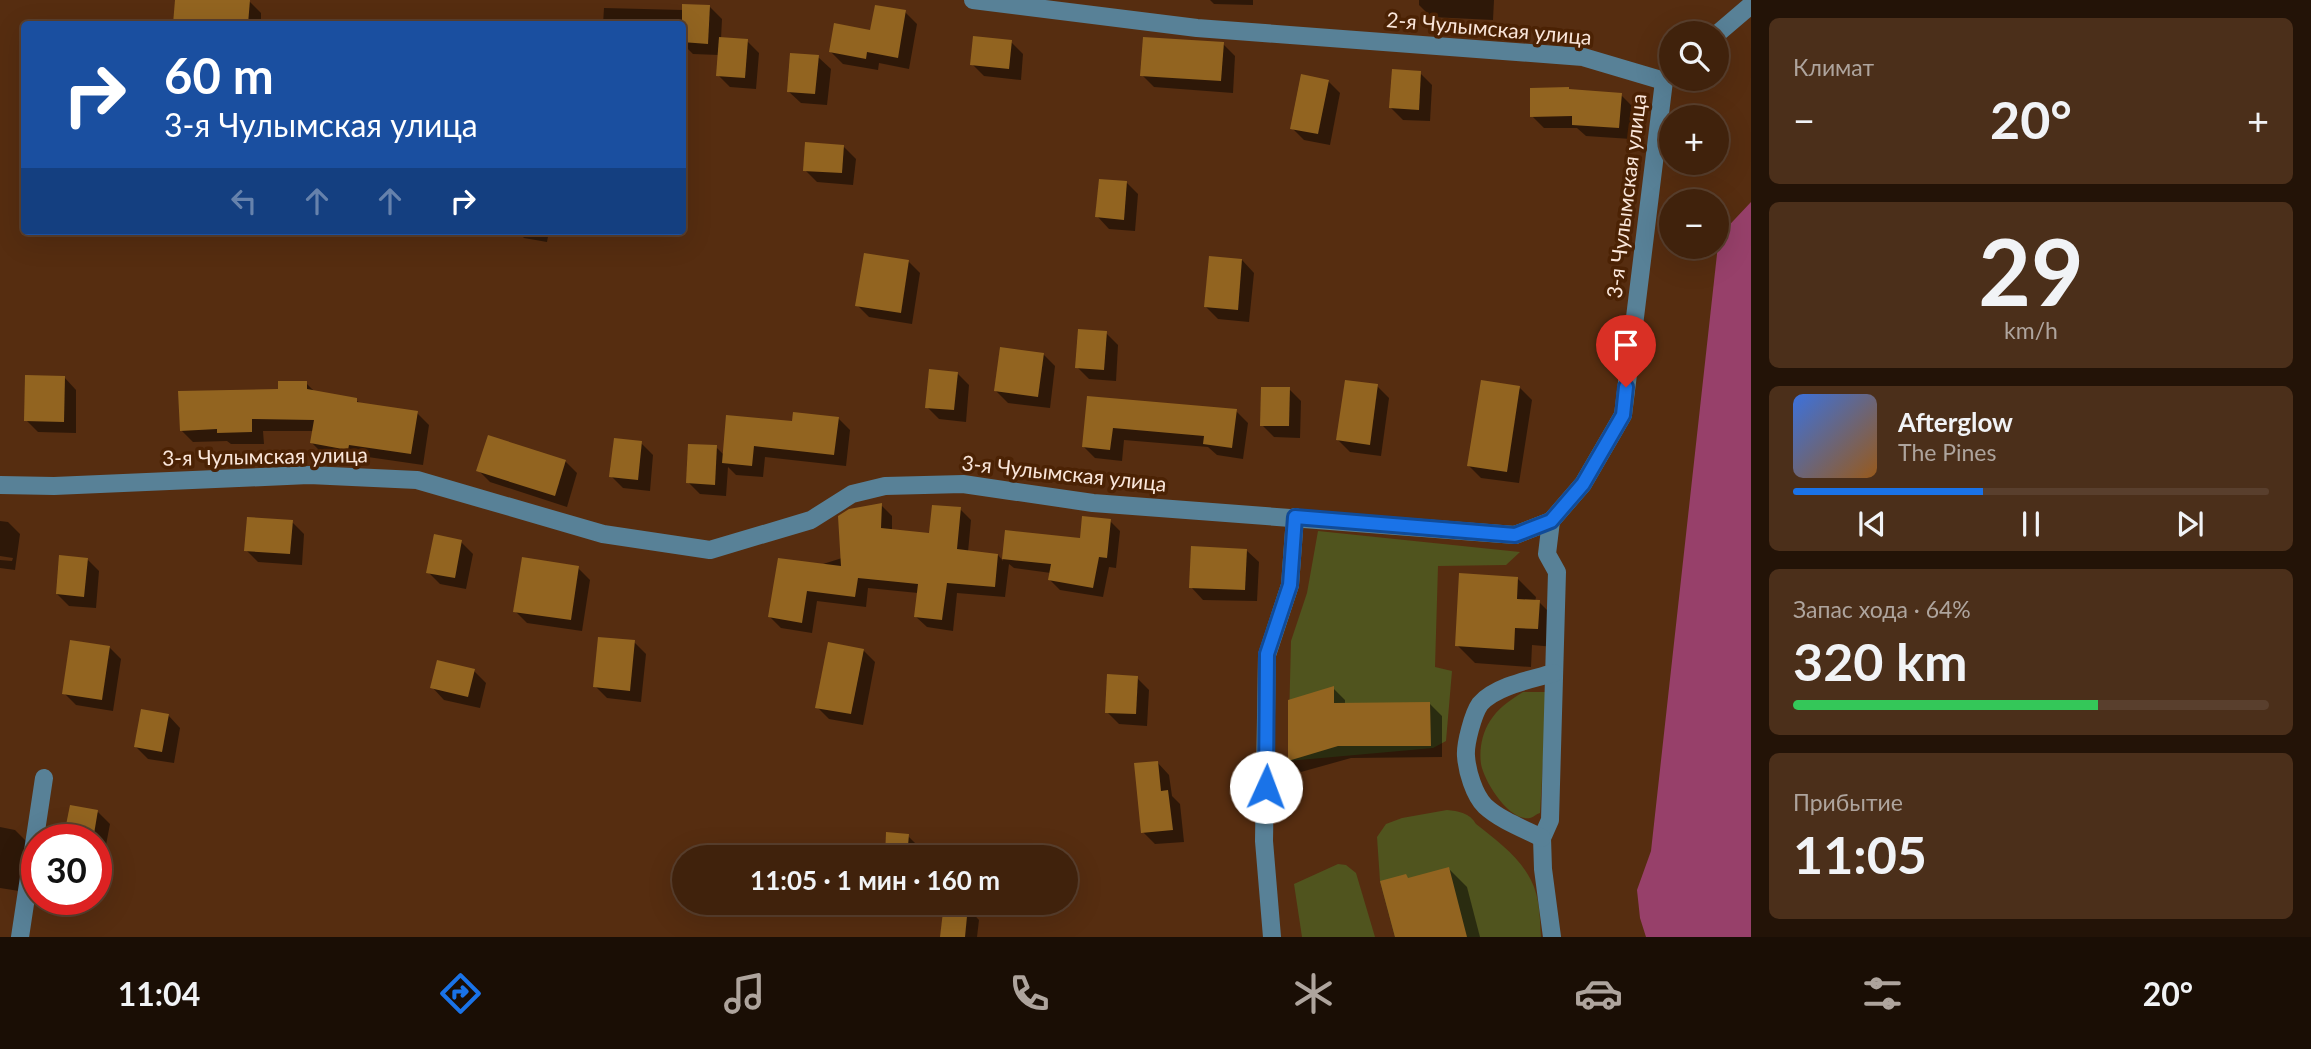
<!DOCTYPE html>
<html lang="ru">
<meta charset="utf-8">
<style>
body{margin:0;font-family:Lato,sans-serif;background:#4b2f1a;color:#f1f3f6;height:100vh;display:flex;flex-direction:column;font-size:26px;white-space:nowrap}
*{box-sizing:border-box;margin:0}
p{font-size:23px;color:#aea49d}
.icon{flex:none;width:38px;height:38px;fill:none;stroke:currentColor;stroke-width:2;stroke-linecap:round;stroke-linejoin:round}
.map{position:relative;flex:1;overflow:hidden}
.side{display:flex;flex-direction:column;gap:18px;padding:18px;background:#231307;width:560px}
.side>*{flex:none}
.hud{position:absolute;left:21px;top:21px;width:665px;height:214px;border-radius:7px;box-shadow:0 7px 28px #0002,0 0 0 2px #593f2d;background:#1a4fa0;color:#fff;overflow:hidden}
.buttons{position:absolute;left:1659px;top:21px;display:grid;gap:14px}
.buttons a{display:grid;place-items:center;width:70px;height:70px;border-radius:50%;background:#40220c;box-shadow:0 7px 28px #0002,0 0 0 2px #593f2d;font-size:35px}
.speed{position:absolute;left:21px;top:824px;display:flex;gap:14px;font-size:35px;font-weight:700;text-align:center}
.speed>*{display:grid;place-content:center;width:91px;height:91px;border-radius:50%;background:#40220c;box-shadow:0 7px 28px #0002,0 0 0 2px #593f2d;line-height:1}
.speed .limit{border:10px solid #d22;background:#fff;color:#111}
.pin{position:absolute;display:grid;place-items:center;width:60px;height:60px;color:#fff;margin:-72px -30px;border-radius:50% 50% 50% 0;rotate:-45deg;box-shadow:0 0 7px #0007}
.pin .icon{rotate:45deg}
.me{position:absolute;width:77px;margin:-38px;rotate:2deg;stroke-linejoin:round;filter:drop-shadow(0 0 5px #0008)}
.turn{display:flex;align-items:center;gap:24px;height:147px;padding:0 28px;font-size:32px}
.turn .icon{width:91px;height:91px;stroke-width:2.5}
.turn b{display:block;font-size:49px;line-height:60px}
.lanes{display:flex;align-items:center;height:66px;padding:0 28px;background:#0003;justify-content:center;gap:35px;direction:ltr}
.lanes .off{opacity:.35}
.big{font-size:52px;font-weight:700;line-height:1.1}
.side .widget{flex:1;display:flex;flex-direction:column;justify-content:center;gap:10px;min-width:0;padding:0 24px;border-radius:10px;background:#4b2f1a}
.side .dial{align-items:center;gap:0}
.dial b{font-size:91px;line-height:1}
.song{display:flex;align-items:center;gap:21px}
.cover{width:84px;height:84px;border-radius:10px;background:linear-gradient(135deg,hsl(220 70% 55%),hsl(30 70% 35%))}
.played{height:7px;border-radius:4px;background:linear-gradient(90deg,#1a73e8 40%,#593f2d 40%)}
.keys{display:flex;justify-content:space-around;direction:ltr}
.heat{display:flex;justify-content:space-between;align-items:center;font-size:38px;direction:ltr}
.charge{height:10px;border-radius:5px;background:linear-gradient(90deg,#34c759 64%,#593f2d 0)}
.trip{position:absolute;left:672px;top:845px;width:406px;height:70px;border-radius:35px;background:#40220c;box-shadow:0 7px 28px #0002,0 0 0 2px #593f2d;font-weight:700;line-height:70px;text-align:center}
.tabs{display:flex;height:112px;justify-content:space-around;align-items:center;background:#1a0e05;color:#aea49d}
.tabs .icon{width:49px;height:49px}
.tabs .on{color:#1a73e8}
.tabs b{font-size:32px;color:#f1f3f6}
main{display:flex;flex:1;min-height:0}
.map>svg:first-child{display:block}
</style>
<main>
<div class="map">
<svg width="1751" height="937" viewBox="0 0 1751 937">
<rect width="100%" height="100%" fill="#562d10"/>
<!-- green -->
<g fill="#50541e">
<polygon points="1318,531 1520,552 1506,565 1438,566 1435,667 1452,671 1446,741 1433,748 1288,761 1291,641 1307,593"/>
<path d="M1523,692H1547L1540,813C1536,814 1534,817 1530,818C1509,822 1484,781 1481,764C1479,750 1482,733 1490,721C1498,708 1509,701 1523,692Z"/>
<path d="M1447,810C1458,811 1470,813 1476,824C1500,843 1527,862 1536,893C1540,907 1540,923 1541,937H1395L1380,881L1377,837L1386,824L1402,818Z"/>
<polygon points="1338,864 1346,865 1356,873 1375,937 1302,937 1294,884"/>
</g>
<!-- water -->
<polygon fill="#97406a" points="1751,202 1751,937 1646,937 1640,918 1637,890 1651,851 1719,236"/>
<!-- shadow -->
<g fill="#0007">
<polygon points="177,0 249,1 261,13 261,24 175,24"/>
<polygon points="1210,0 1253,0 1253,5 1214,4"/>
<polygon points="1419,0 1494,0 1493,20 1431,17 1419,5"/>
<polygon points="710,7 722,19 721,39 747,41 759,53 756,89 730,87 718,75 719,55 693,54 687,48 682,48 682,24 603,24 604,8 683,10"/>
<polygon points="905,12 917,24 909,69 879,63 878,70 843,64 831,52"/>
<polygon points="1011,42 1023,54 1021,80 984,76 972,64"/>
<polygon points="1223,44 1235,56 1233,93 1154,87 1142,75"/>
<polygon points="818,57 831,69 827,105 801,103 788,91"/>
<polygon points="1420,73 1432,85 1430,121 1403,120 1391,108"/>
<polygon points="1328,81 1340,93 1330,145 1304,140 1292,128"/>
<polygon points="1621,95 1633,107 1631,139 1586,136 1577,128 1544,128 1532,116"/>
<polygon points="843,146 856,159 853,185 817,182 805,170"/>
<polygon points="1126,182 1138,194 1135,231 1109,229 1097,216"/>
<polygon points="517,231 549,231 547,242 524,238"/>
<polygon points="1242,260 1254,273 1249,322 1218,319 1206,307"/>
<polygon points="908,261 920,273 912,324 869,317 857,305"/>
<polygon points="1106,333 1118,345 1116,381 1089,379 1077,367"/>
<polygon points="1043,354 1055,366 1050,408 1008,403 996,391"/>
<polygon points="957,373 969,385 966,422 939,419 927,407"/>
<polygon points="64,377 76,390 76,433 38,432 26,420"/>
<polygon points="306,383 316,393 356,400 361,404 417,413 429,425 423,465 361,456 360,461 324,455 312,443 314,431 263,431 264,444 231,444 227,441 193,442 181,430"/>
<polygon points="1377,386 1389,398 1381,456 1350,452 1338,440"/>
<polygon points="1520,388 1532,400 1519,483 1481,478 1469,466"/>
<polygon points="1289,389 1301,401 1300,438 1274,437 1262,425"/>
<polygon points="1088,398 1236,411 1248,423 1243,459 1217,455 1208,447 1124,440 1122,461 1095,458 1083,446"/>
<polygon points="838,418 850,430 846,466 765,457 763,477 736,475 728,467 726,496 700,494 688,482 716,447 724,455 793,422"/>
<polygon points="641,443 653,455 650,491 623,488 611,476"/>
<polygon points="565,461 577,473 567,507 490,482 478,470"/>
<polygon points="881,505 892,516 892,531 931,535 960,509 971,520 968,552 998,555 1003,561 1006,532 1081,540 1110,521 1120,531 1116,568 1109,567 1103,597 1060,590 1050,580 1051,573 1014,568 1009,564 1005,597 957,593 953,631 927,627 915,616 918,593 868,588 866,607 817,601 812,633 781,628 770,617 820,565 842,558"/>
<polygon points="0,521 8,522 20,534 15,570 0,568 0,560 12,561 13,558 0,556"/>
<polygon points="292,522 304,534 302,565 258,562 246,550"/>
<polygon points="461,542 473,554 466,589 440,584 428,572"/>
<polygon points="1246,550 1259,562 1257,601 1203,600 1191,587"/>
<polygon points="87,559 99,571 96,608 69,606 57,594"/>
<polygon points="578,568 590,580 582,631 527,623 515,611"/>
<polygon points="1518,579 1536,597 1535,602 1539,602 1557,620 1555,647 1532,645 1531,667 1475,663 1457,645"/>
<polygon points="634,642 646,654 641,702 607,698 595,686"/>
<polygon points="109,647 121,659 113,711 76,705 64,693"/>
<polygon points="863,650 875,662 863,725 829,719 817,707"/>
<polygon points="474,671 486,683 480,708 444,700 432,687"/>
<polygon points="1137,678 1149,690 1147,726 1119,724 1107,712"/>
<polygon points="1333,688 1345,700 1345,705 1430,704 1442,716 1442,757 1351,758 1301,772 1290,760"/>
<polygon points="168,715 180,728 174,763 148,759 135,746"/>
<polygon points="1157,762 1169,775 1172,796 1180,804 1184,842 1155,844 1143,832"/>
<polygon points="98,812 110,824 98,887 96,840 65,840"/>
<polygon points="0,827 15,830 27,842 19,891 0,888"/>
<polygon points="908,836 920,848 920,858 886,858"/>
<polygon points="1449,869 1467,887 1480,937 1397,937 1409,879"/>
<polygon points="967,907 979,920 977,937 942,937"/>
</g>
<!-- building -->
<g fill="#926420">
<polygon points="175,0 250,0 248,24 173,24"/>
<polygon points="682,4 710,5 708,44 682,42"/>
<polygon points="875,5 906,10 898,58 867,52 866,59 829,52 834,23 870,30"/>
<polygon points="973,36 1012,40 1009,69 970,65"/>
<polygon points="719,37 748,39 745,78 716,76"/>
<polygon points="1143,37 1224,42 1221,81 1140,76"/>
<polygon points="790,53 819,55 815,94 787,92"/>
<polygon points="1392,69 1421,71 1419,110 1389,108"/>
<polygon points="1301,74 1329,80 1318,134 1290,129"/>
<polygon points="1569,87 1569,89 1622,93 1619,128 1572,125 1572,116 1530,117 1530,88"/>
<polygon points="805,142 844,145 842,173 803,171"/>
<polygon points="1099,179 1127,181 1124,220 1095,217"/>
<polygon points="864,253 909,260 901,313 855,306"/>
<polygon points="1209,256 1242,259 1238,310 1204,307"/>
<polygon points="1078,329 1107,331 1104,370 1075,368"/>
<polygon points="1000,347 1044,353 1038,397 994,391"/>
<polygon points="929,369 958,372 954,410 925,408"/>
<polygon points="25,375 65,376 64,422 24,421"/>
<polygon points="1345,380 1378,384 1370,445 1336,440"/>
<polygon points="1481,380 1520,386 1507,472 1467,466"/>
<polygon points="278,381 307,381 307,389 357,398 357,402 418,411 411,454 349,445 348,450 310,443 314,420 252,419 252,432 217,433 217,429 180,431 178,391 278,389"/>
<polygon points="1261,387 1290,387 1289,426 1260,426"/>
<polygon points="1087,396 1237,409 1232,448 1203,444 1204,436 1113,428 1110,450 1082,447"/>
<polygon points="793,412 839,417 834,455 754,446 752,466 722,463 726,415 792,421"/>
<polygon points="488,435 566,460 555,496 476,471"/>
<polygon points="614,438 642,441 638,480 609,477"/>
<polygon points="688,444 717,445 715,485 686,483"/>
<polygon points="882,503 881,528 929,533 932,505 961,507 957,549 998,554 995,587 947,583 942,620 914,617 918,584 858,578 855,597 807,591 802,623 768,617 778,558 841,566 838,516 849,509"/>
<polygon points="1082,516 1111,519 1107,558 1099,557 1093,588 1048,580 1051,564 1002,559 1005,530 1080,538"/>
<polygon points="247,517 293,520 290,554 244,551"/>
<polygon points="434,534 462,540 455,578 426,573"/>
<polygon points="1191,546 1247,549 1245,590 1189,588"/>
<polygon points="59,555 88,558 84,597 56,594"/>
<polygon points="522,557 579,566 571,620 513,612"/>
<polygon points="1459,573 1518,577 1517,599 1540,600 1538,629 1515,628 1514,650 1455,646"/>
<polygon points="598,637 635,640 630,691 593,687"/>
<polygon points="70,640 110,646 102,700 62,694"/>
<polygon points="828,642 864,649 851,714 815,708"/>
<polygon points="437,660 475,669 468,697 430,688"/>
<polygon points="1107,674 1138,676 1136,714 1105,713"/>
<polygon points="1334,686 1334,703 1430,702 1431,746 1338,746 1288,761 1288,700"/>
<polygon points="141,709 169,714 162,752 134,747"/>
<polygon points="1158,761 1161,791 1168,790 1173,830 1141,833 1134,763"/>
<polygon points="70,805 98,810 93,840 63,840"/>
<polygon points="886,832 909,834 907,858 885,858"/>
<polygon points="1449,867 1467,937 1395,937 1380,881 1406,874 1408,878"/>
<polygon points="944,903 968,906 965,937 940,937"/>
</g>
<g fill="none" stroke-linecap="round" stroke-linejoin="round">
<!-- minor -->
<g stroke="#588197" stroke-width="18">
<polyline points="973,0 1197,28 1583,57 1664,81"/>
<polyline points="1717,34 1751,5"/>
<polyline points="0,485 54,486 309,475 417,480 603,534 710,550 811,520 852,494 885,486 963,484 1093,503 1515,535 1551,521 1583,484 1623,415 1664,81"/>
<polyline points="1551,521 1547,554 1557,572 1550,820 1542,838 1543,869 1552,937"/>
<path d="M1542,838C1524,829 1500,820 1485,806C1474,795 1467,771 1466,756C1465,744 1473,714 1480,704C1495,686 1533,679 1554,673"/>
<polyline points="20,937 44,778"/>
<polyline points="1272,937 1264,841 1267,655 1290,585 1295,517"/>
</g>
</g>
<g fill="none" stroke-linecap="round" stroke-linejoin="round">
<!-- route casing -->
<g stroke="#114b97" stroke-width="18">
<polyline id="route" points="1266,787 1267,654 1290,585 1295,517 1515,535 1551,521 1583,484 1623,415 1626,387"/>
</g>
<!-- route -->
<use href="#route" stroke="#1a73e8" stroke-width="12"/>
</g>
<g text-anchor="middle" stroke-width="7" stroke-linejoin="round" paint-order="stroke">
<!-- street labels -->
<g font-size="21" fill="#fae6da" stroke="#4b2204">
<text transform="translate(1489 29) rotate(5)" y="7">2-я Чулымская улица</text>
<text transform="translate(1627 196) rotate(-83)" y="7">3-я Чулымская улица</text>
<text transform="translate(265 457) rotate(-1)" y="7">3-я Чулымская улица</text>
<text transform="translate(1064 474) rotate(6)" y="7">3-я Чулымская улица</text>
</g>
</g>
</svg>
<div class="buttons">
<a><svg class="icon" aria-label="search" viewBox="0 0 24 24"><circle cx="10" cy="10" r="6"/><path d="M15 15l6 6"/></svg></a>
<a>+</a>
<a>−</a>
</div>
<div class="speed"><div class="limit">30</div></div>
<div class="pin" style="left:1626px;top:387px;background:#d93025"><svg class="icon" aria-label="arrive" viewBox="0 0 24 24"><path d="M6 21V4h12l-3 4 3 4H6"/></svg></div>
<svg class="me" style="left:1266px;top:787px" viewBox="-20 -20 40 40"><circle r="19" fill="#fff"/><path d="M0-13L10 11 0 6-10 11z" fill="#1a73e8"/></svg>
<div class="trip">11:05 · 1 мин · 160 m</div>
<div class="hud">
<div class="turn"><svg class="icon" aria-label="right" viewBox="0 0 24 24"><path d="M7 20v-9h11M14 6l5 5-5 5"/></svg><div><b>60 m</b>3-я Чулымская улица</div></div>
<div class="lanes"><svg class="icon off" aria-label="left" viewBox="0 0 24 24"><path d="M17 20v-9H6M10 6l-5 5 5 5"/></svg><svg class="icon off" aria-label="ahead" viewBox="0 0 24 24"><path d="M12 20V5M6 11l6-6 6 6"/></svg><svg class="icon off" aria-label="ahead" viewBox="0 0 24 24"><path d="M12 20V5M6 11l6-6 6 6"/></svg><svg class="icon" aria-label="right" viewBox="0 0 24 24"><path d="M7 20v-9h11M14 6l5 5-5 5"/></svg></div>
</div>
</div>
<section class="side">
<div class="widget"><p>Климат</p>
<div class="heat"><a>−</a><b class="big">20°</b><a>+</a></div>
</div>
<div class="widget dial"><b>29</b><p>km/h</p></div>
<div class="widget">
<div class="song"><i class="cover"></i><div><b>Afterglow</b><p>The Pines</p></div></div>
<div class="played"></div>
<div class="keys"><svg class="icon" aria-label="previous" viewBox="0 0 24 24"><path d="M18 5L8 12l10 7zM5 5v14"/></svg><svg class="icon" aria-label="pause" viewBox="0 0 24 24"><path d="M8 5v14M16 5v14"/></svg><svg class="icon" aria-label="next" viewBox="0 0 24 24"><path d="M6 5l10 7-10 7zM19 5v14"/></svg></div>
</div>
<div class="widget"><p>Запас хода · 64%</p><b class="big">320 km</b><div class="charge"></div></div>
<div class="widget"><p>Прибытие</p><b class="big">11:05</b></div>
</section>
</main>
<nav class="tabs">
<b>11:04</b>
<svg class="icon on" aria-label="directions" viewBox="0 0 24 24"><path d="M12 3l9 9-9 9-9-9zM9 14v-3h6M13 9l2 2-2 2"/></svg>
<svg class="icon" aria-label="music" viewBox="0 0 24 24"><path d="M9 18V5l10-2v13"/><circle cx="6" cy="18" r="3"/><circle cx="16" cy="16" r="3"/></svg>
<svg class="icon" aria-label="phone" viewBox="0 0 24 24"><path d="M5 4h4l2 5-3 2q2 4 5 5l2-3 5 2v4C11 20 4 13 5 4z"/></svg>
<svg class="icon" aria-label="climate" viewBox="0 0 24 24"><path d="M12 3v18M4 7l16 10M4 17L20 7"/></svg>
<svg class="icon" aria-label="car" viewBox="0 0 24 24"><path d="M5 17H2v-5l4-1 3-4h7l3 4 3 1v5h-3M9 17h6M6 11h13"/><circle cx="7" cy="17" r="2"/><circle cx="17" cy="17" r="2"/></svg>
<svg class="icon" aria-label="filters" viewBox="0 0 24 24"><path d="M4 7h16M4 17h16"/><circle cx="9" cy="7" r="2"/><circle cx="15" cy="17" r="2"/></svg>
<b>20°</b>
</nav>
